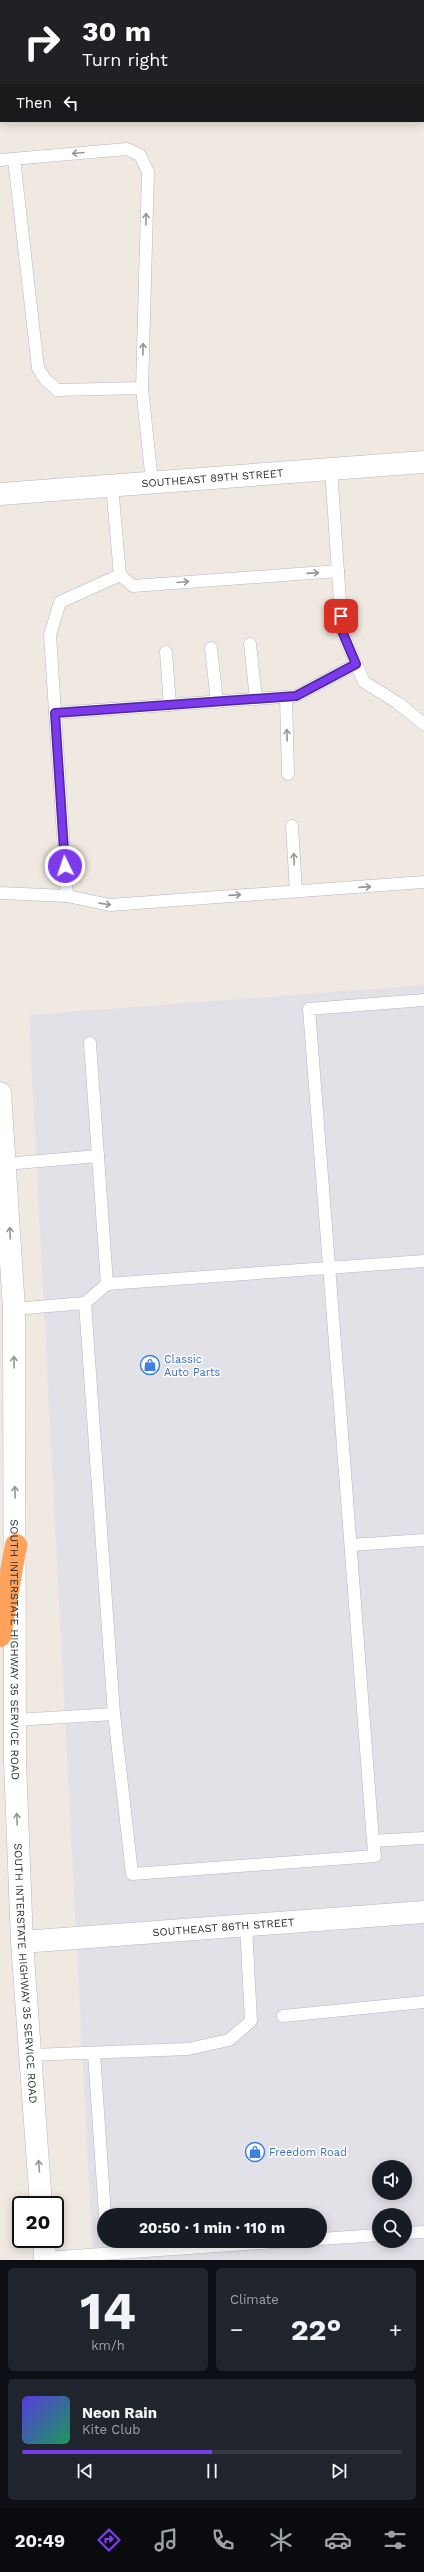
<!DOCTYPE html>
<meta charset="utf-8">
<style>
body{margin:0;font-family:"Work Sans",sans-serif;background:#20242c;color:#f1f3f6;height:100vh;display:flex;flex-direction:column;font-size:15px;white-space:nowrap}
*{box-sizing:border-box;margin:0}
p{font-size:13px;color:#9ea1a6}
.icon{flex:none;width:22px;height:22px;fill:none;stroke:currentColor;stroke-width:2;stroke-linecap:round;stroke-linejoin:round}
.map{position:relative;height:2260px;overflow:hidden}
.drawer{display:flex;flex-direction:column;gap:8px;padding:8px;background:#0d0f14;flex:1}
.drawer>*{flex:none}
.banner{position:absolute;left:0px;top:0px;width:424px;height:122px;box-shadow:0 2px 10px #0003;background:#202124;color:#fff;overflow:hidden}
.fabs{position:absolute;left:372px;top:2160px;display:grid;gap:8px}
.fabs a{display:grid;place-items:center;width:40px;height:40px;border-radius:50%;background:#171b24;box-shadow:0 2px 10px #0003;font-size:20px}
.speed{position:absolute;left:12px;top:2196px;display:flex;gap:8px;font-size:20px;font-weight:700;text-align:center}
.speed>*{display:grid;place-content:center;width:52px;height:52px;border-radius:50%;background:#171b24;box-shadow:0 2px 10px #0003;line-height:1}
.speed .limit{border:2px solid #111;border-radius:6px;background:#fff;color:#111}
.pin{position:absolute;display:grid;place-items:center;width:34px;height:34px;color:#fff;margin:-17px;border-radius:8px;box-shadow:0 2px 6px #0006}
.me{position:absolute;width:44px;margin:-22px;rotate:356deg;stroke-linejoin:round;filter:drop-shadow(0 0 3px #0008)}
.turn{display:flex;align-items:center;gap:14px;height:84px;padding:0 16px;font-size:18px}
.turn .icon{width:52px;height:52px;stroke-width:2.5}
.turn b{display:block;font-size:28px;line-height:34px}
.then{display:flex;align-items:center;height:38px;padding:0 16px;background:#0003;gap:8px;font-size:15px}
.big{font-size:30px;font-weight:700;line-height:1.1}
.drawer .tile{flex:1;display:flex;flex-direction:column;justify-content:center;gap:6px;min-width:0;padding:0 14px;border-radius:6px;background:#20242c}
.drawer .dial{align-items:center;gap:0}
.dial b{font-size:52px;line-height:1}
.song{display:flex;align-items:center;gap:12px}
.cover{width:48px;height:48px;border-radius:6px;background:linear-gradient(135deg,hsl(250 70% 55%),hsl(150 70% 35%))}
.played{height:4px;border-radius:2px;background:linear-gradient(90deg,#7c3aed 50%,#363941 50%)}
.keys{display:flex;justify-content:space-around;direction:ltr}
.heat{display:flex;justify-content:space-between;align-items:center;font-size:22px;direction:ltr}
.drawer .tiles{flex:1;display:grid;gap:8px;grid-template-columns:1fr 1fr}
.tile:last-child{grid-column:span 2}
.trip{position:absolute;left:97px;top:2208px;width:230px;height:40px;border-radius:20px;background:#171b24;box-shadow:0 2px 10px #0003;font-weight:700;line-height:40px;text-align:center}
.tab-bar{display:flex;height:64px;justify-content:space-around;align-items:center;background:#090b0e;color:#9ea1a6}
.tab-bar .icon{width:28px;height:28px}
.tab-bar .active{color:#7c3aed}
.tab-bar b{font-size:18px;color:#f1f3f6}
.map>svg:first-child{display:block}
</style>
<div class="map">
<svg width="424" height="2260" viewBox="0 0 424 2260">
<rect width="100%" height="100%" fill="#efe9e1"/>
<!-- industrial -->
<path fill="#e3e1e8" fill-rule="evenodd" d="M424,985V2260H93L29,1015ZM379,2167H405V2193H379ZM104,2215H320V2241H104ZM379,2215H405V2241H379Z"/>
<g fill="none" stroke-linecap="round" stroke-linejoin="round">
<!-- lane casing -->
<g stroke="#b4b7c1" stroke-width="13">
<g id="lane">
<polyline points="14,159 38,368 45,379 57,390 142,388"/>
<polyline points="0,160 127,149 140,155 148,172 142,388 152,482"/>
<polyline points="331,469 342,631 364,682 398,703 424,724"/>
<polyline points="112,486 120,575 133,586 338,571"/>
<polyline points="250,644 256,699"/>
<polyline points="211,648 217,702"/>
<polyline points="166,652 170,705"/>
<polyline points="286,697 288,774"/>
<polyline points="55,713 296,696 356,664"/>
<polyline points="292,826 296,891"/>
<polyline points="0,893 67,896 110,905 424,882"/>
<polyline points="67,896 50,635 60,602 120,575"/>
<path d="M424,1000L309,1009C331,1286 352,1564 373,1841L375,1856L132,1874L114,1714L85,1303L107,1284L424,1261"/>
<polyline points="90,1043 107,1284"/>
<polyline points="5,1164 98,1156"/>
<polyline points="14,1309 85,1303"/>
<polyline points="351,1545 424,1540"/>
<polyline points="15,1720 114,1714"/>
<polyline points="373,1841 424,1838"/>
<polyline points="283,2016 424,2002"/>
<polyline points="94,2053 105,2215"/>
<polyline points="31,2055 188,2049 229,2040 251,2021 246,1926"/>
<polyline points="405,2233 424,2232"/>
<polyline points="320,2239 379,2235"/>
<polyline points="45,2258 290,2241"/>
</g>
</g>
<!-- street casing -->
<g stroke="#b4b7c1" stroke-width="23">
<g id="street">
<path id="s1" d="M22,1942L424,1912"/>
</g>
</g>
<!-- secondary casing -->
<g stroke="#b4b7c1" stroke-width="23">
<g id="secondary">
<path id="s2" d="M0,494L424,462"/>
<path id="s3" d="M0,1093L14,1309L15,1761L22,1942L41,2205"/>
<polyline points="44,2239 45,2260"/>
</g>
</g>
<!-- highway casing -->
<g stroke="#c9c9c9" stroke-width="23">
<polyline id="highway" points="0,1636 16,1545"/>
</g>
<!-- lane -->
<use href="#lane" stroke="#fff" stroke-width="12"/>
<!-- street -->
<use href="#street" stroke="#fff" stroke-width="22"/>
<!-- secondary -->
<use href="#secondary" stroke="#fff" stroke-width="22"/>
<!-- highway -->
<use href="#highway" stroke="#ffa35c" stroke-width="22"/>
</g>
<!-- one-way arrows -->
<defs><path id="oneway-shaft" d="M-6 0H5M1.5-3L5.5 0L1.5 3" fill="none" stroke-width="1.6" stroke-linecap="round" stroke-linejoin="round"/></defs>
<g stroke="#969696">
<use href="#oneway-shaft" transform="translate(78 153) rotate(175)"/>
<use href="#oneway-shaft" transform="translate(146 219) rotate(-89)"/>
<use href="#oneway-shaft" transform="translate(143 349) rotate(-89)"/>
<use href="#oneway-shaft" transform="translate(313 573) rotate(-4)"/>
<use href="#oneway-shaft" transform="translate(183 582) rotate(-5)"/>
<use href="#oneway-shaft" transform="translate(287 735) rotate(-92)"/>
<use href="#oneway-shaft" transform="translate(294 859) rotate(-93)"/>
<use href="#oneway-shaft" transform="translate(365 887) rotate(-4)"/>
<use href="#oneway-shaft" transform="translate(235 895) rotate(-4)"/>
<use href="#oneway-shaft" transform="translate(105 904) rotate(8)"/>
<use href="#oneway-shaft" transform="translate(10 1233) rotate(-93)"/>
<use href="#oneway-shaft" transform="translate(14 1362) rotate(-91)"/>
<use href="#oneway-shaft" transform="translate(15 1492) rotate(-91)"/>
<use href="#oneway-shaft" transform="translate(17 1819) rotate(-92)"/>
<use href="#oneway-shaft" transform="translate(39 2166) rotate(-94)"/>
</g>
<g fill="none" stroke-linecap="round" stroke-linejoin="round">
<!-- route casing -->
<g stroke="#51269a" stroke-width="10">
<polyline id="route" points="65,866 55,713 296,696 356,664 342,631 341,616"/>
</g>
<!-- route -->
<use href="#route" stroke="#7c3aed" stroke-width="7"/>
</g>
<!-- icons -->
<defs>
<g id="shop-ring" transform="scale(1)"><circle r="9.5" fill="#fff" stroke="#3f7fe0" stroke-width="1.5"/><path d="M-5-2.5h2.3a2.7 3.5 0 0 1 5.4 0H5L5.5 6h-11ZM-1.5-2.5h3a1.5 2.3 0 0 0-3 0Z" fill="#3f7fe0"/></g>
</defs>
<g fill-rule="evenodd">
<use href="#shop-ring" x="150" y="1365"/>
<use href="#shop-ring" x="255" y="2152"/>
</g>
<g text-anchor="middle" stroke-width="3" stroke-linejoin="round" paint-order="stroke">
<!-- street labels -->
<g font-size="11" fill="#2e2e2e" stroke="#fff">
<text dy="4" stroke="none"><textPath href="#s2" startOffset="213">SOUTHEAST 89TH STREET</textPath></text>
<text dy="4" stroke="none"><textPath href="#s3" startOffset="557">SOUTH INTERSTATE HIGHWAY 35 SERVICE ROAD</textPath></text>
<text dy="4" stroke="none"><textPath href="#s1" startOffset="202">SOUTHEAST 86TH STREET</textPath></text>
<text dy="4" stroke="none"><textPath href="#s3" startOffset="881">SOUTH INTERSTATE HIGHWAY 35 SERVICE ROAD</textPath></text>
</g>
<!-- shop labels -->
<g font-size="11" fill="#366cbe" stroke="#fff" text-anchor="start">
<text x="164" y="1363">Classic<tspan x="164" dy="13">Auto Parts</tspan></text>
<text x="269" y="2156">Freedom Road</text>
</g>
</g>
</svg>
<div class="fabs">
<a><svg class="icon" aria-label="sound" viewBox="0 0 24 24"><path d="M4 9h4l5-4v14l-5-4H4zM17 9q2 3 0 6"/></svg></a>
<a><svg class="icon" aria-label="search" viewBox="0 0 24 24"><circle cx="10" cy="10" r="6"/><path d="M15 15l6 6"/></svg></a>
</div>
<div class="speed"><div class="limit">20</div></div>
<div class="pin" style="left:341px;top:616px;background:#d93025"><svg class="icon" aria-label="arrive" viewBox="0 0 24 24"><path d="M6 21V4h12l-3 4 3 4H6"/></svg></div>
<svg class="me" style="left:65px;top:866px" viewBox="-20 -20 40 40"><circle r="17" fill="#7c3aed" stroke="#fff" stroke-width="3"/><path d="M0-11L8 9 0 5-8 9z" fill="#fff"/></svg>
<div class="trip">20:50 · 1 min · 110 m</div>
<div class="banner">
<div class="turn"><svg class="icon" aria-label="right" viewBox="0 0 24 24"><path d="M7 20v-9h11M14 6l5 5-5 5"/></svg><div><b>30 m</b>Turn right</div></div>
<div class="then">Then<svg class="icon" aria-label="left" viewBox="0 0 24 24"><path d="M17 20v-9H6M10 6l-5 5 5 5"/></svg></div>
</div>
</div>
<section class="drawer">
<div class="tiles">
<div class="tile dial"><b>14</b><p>km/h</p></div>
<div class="tile"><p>Climate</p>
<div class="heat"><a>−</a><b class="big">22°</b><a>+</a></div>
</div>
<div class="tile">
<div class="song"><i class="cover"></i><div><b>Neon Rain</b><p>Kite Club</p></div></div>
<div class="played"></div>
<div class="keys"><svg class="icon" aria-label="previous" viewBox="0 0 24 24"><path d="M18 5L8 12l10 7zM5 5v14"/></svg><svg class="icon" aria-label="pause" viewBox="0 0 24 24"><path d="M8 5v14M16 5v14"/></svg><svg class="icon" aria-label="next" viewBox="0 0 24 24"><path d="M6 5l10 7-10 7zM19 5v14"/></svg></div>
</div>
</div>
</section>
<nav class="tab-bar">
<b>20:49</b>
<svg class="icon active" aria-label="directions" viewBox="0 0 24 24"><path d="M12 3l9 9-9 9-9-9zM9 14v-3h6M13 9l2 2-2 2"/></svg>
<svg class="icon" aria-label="music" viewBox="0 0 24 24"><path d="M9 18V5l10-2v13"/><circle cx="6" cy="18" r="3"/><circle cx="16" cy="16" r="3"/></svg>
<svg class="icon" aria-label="phone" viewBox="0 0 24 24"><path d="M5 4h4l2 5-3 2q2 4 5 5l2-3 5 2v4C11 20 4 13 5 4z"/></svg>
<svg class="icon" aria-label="climate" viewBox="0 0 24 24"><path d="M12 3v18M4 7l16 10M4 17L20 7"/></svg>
<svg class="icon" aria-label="car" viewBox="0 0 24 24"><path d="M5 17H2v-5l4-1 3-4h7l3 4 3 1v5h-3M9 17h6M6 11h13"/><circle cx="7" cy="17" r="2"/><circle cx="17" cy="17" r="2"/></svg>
<svg class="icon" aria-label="filters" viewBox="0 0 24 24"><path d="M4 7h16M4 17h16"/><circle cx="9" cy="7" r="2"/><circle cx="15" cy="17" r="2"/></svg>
</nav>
